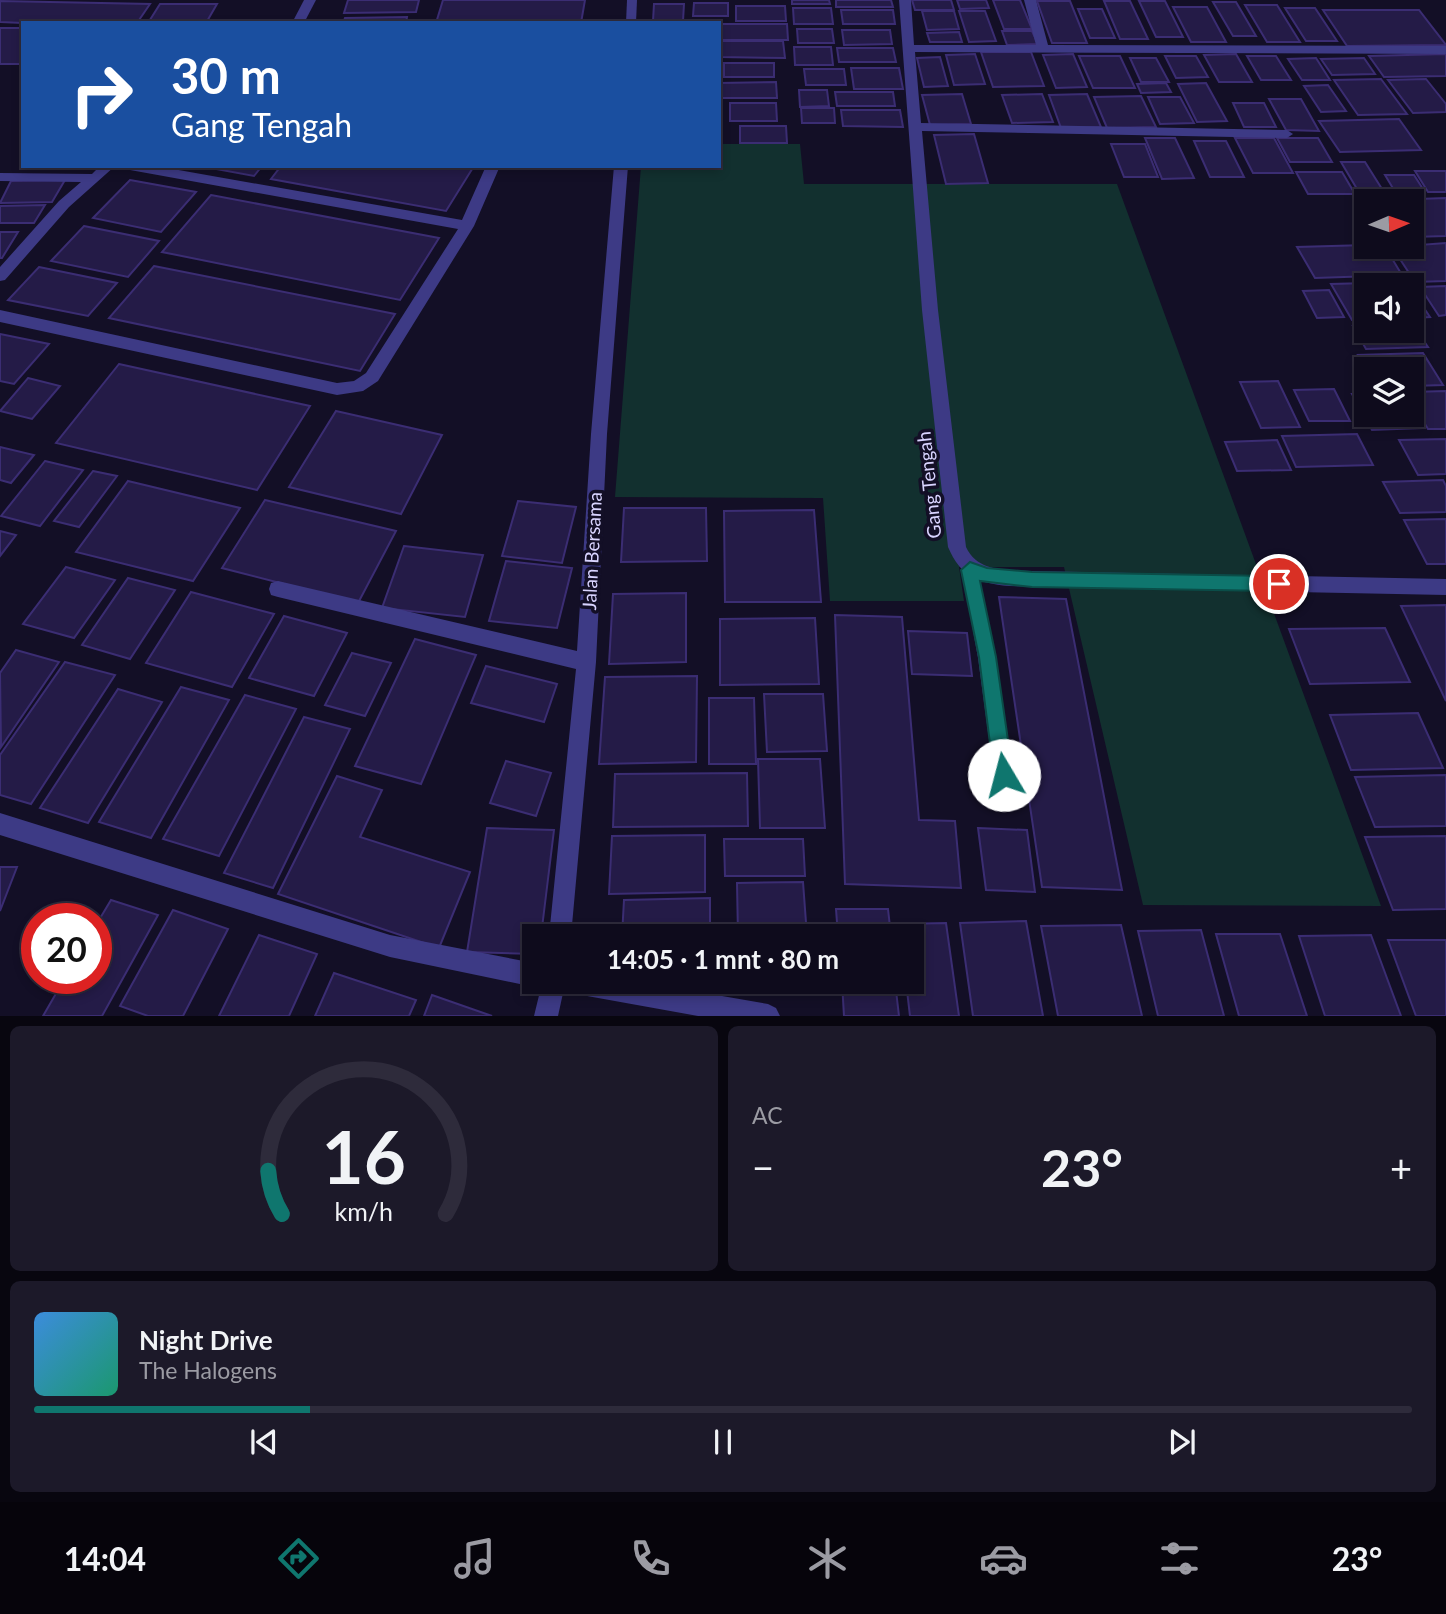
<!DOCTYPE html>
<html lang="id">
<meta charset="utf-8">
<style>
body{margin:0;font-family:Lato,sans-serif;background:#1c1929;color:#f1f3f6;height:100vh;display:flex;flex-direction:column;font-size:26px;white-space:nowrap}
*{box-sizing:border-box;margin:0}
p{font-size:23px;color:#9b9ba3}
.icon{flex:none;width:38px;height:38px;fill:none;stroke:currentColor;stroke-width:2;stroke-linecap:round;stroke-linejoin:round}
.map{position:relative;height:1016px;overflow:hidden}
.sheet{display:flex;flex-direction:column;gap:10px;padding:10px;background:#08060f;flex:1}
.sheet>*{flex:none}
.banner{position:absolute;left:21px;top:21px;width:700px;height:147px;border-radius:0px;box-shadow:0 4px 10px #0003,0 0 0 2px #2e2b3b;background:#1a4fa0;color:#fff;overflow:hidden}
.needle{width:46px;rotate:88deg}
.controls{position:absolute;left:1354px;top:189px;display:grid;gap:14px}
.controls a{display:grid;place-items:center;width:70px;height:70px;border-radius:0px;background:#0e0b1c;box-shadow:0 4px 10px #0003,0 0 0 2px #2e2b3b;font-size:35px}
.speed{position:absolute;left:21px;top:903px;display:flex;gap:14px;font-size:35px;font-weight:700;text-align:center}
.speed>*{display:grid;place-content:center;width:91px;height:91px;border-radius:50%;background:#0e0b1c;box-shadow:0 4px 10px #0003,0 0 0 2px #2e2b3b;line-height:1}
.speed .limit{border:10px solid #d22;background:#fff;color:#111}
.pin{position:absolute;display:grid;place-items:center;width:60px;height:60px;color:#fff;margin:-30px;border:4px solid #fff;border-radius:50%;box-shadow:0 2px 7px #0007}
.me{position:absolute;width:77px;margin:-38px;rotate:352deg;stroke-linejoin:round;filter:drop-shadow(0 0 5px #0008)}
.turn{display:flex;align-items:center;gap:24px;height:147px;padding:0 35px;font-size:32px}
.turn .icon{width:91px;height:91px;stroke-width:2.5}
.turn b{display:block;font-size:49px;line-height:60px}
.big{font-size:52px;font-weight:700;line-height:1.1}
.sheet .widget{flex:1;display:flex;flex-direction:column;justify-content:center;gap:10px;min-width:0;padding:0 24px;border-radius:10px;background:#1c1929}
.sheet .dial{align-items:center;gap:0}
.dial svg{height:182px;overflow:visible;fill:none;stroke:#2e2b3b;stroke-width:7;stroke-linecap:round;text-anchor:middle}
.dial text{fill:#f1f3f6;stroke:none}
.song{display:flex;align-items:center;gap:21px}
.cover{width:84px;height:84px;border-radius:10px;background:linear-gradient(135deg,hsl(210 70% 55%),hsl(160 70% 35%))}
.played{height:7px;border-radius:4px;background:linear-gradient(90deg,#0f766e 20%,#2e2b3b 20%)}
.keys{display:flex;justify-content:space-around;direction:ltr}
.heat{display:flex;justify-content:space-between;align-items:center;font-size:38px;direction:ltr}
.sheet .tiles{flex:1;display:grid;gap:10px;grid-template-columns:1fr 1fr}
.widget:last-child{grid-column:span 2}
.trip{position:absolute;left:522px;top:924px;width:402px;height:70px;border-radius:0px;background:#0e0b1c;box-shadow:0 4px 10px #0003,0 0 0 2px #2e2b3b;font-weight:700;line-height:70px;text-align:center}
.tab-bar{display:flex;height:112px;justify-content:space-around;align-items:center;background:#06040b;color:#9b9ba3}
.tab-bar .icon{width:49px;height:49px}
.tab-bar .active{color:#0f766e}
.tab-bar b{font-size:32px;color:#f1f3f6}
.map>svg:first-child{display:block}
</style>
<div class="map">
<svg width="1446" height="1016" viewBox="0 0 1446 1016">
<rect width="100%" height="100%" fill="#130f26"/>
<!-- green -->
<polygon fill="#12302f" points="719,144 800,144 804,184 1117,184 1381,906 1143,905 1064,567 959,567 964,601 830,601 823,498 615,497 641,166 719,166"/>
<!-- building -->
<g fill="#241b47" stroke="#3b2d73" stroke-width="2">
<polygon points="348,0 419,0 416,12 344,13"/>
<polygon points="443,0 585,0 581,23 436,23"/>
<polygon points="792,0 829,0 830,4 792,4"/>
<polygon points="836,0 891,0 893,7 836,7"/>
<polygon points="912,0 951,0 954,10 915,10"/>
<polygon points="957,0 986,0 989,8 960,9"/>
<polygon points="993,0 1020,0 1032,29 1004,29"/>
<polygon points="0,1 150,4 137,23 23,23 0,22"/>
<polygon points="1037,1 1070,1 1087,43 1052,43"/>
<polygon points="1104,1 1130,1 1148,39 1120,39"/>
<polygon points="1139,1 1165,1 1183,37 1156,37"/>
<polygon points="1213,2 1236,2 1256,36 1233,36"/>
<polygon points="694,3 728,3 728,16 693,16"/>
<polygon points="160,4 217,4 206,23 148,23"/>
<polygon points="654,4 684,4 683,21 653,21"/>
<polygon points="1245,5 1277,5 1300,42 1267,42"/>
<polygon points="736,6 785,6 786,21 736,21"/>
<polygon points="1173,7 1207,7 1226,42 1191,42"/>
<polygon points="793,8 831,8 833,24 794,24"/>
<polygon points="1285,8 1315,8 1337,41 1306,41"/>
<polygon points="1078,9 1102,9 1115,38 1090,38"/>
<polygon points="841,10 893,10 895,24 843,24"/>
<polygon points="1323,10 1419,10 1446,45 1347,46"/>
<polygon points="922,11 954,11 959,29 927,30"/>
<polygon points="959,11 985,11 996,41 969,42"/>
<polygon points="407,17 406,23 343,23 345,18"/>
<polygon points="719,24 787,24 788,40 719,40"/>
<rect x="0" y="28" width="23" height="36"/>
<polygon points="797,29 832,29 834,43 798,43"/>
<polygon points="842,30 890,30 892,44 844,45"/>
<polygon points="1002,31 1032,31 1038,44 1007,45"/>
<polygon points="959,32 962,42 930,42 927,33"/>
<polygon points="720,41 783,41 785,58 720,57"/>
<polygon points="794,47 831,47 833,65 795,65"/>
<polygon points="837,48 893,48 896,62 839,62"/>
<polygon points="981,52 1031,52 1044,86 993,87"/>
<polygon points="975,54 985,84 954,85 946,55"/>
<polygon points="1073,54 1087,87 1056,88 1043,55"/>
<polygon points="1236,54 1252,82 1219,82 1204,55"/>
<polygon points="1446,54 1446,76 1384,77 1369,56"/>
<polygon points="1079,56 1120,56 1135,88 1093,88"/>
<polygon points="1165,56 1196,56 1208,77 1176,78"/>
<polygon points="1247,56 1276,56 1291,80 1261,80"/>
<polygon points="940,57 948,86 924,87 917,58"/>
<polygon points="1130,58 1156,58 1169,82 1141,82"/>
<polygon points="1316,58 1330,80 1302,80 1288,59"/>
<polygon points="1364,58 1375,74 1332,75 1321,59"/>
<rect x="724" y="63" width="50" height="14"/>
<polygon points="851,68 899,68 903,89 854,89"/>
<polygon points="804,69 844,69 846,85 806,85"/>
<polygon points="1381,79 1407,114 1358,115 1334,80"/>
<polygon points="1426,79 1446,104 1446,112 1413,113 1388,80"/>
<polygon points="776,82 777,98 719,98 719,83"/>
<polygon points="1166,83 1171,92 1141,93 1137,84"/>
<polygon points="1206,83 1227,121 1197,122 1178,84"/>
<polygon points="1328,85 1346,111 1321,112 1304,86"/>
<polygon points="799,90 827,90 829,106 800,107"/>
<polygon points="835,92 893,92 895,106 837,106"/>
<polygon points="962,94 971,124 930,125 922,95"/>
<polygon points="1042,94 1053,122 1012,123 1002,95"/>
<polygon points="1087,94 1101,127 1061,128 1049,95"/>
<polygon points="1141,96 1156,127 1107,128 1094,97"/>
<polygon points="1148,97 1180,97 1194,123 1160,124"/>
<polygon points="1269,99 1301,99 1319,131 1286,130"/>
<polygon points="730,103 776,103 777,121 730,121"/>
<polygon points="1233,103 1264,103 1276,127 1244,127"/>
<polygon points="801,108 834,108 835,123 802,123"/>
<polygon points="841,110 900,110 903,127 843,126"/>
<polygon points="1399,119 1421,150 1340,152 1319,121"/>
<polygon points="740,126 786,126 787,143 740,143"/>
<polygon points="974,134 988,183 946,184 934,135"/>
<polygon points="1145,138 1175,138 1194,178 1162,179"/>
<polygon points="1235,138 1274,138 1293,173 1253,173"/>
<polygon points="1277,138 1318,138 1332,162 1290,162"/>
<polygon points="1194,141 1226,141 1244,177 1210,177"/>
<polygon points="1111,144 1145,144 1158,177 1124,177"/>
<polygon points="1341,162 1365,162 1382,189 1357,189"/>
<polygon points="200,166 262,166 254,176"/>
<polygon points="281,166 474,166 446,211 271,179"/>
<polygon points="1415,171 1446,171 1446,192 1428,192"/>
<polygon points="1296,172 1342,172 1355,194 1308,194"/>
<polygon points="1385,175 1414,175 1423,189 1394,190"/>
<polygon points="65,180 52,202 0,203 11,181"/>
<polygon points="130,180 196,192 161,232 93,218"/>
<polygon points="211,195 439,238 400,300 162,252"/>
<polygon points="1446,198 1446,236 1412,237 1412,201 1389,200"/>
<polygon points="45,205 34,223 0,223 0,206"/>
<polygon points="84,226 159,241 128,277 51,261"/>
<polygon points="0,232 18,232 2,258 0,258"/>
<polygon points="1446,243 1446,281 1415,282 1392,247"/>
<polygon points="1367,245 1385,247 1402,275 1315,278 1297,247"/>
<polygon points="154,266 395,314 360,371 109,318"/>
<polygon points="39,267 117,283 88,316 8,300"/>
<polygon points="1407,282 1409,285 1367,285 1367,319 1352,320 1331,284"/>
<polygon points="1446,286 1446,315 1439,316 1420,287"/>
<polygon points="1329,290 1344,317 1317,318 1303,291"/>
<polygon points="1412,290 1430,317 1412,318"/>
<polygon points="1412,324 1428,347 1366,349 1353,326 1367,325 1367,331 1412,331"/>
<polygon points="0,334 49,344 14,384 0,381"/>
<polygon points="1423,353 1443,385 1412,386 1412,369 1367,371 1358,355"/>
<polygon points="119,364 310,406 257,490 56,443"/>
<polygon points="28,378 60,386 32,419 0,411"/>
<polygon points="1278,381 1300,427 1261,428 1240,382"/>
<polygon points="1334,389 1350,421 1309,421 1294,390"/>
<polygon points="1446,391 1446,429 1428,429 1412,403 1412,392"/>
<polygon points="1352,394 1367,394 1367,415 1412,413 1421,428 1372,430"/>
<polygon points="336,411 442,435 401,514 289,487"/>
<polygon points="1357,434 1373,465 1296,467 1282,436"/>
<polygon points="1446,439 1446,474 1418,475 1399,440"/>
<polygon points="1277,440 1291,470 1237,471 1225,442"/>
<polygon points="0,447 34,455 11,483 0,480"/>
<polygon points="45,461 83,470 40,526 1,516"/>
<polygon points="93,471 117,476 79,527 54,521"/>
<polygon points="1443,480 1446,486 1446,512 1400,513 1383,482"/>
<polygon points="128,481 240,508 193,581 76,552"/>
<polygon points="265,500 396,531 358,603 222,568"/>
<polygon points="518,501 576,507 562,563 502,556"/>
<polygon points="624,508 706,508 707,561 621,562"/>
<polygon points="814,510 821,602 725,602 724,511"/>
<polygon points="1446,519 1446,564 1427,564 1404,520"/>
<polygon points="0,531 16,535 0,556"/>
<polygon points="404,546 483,555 465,617 382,608"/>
<polygon points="506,561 572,568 557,628 489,621"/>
<polygon points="66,567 115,580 74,638 23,624"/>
<polygon points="128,578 175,590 130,659 82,645"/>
<polygon points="191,592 274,614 232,687 146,663"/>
<polygon points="686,593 686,662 609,664 613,594"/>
<polygon points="999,597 1066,599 1122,890 1042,887"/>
<polygon points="1446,605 1446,701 1401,606"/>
<polygon points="835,615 902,617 919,820 955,821 961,888 845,884"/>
<polygon points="284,616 347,633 314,696 249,678"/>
<polygon points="815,618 819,684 720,685 720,619"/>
<polygon points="1385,628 1410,682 1310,684 1289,629"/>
<polygon points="908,631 967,633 972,676 912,674"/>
<polygon points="415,639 476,655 421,784 355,766"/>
<polygon points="16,650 59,662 1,747 0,673"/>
<polygon points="352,653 391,663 365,716 325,705"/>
<polygon points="65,662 115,675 31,804 0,795 0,755"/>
<polygon points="486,666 557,684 544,722 471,703"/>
<polygon points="697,676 696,762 599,764 605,677"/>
<polygon points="181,687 229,700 151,838 99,822"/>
<polygon points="118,689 162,702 88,823 40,808"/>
<polygon points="764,694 823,694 827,751 767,752"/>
<polygon points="245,695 296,709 219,856 163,839"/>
<polygon points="709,698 754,698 756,764 709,764"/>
<polygon points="1418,713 1443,768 1351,770 1330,715"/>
<polygon points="304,717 350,729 273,888 224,873"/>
<polygon points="758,759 820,759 825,828 760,828"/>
<polygon points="506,761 551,773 536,816 490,803"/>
<polygon points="747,773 748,826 613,827 615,774"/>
<polygon points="1446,775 1446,826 1375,827 1355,777"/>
<polygon points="337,776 382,790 360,837 470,872 439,948 278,894"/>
<polygon points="487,828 554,830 541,936 534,936 534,954 467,952"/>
<polygon points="978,828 1027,830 1035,892 986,890"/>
<polygon points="705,835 705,892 609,894 612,836"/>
<polygon points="1446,836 1446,909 1393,910 1365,837"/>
<polygon points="724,839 803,839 805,876 725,876"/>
<polygon points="0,867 17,867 0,911"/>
<polygon points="803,882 807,936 738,936 737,883"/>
<polygon points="710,898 710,936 622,936 624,900"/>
<polygon points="111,900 158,915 102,1016 43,1016 65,978 96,978 96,925"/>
<polygon points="836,909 888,909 891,936 838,936"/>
<polygon points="173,910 228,929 183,1016 148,1016 120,1006"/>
<polygon points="1026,921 1043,1016 973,1016 960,923"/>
<polygon points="946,923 959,1016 910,1016 906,982 912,982 912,936 902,936 900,924"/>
<polygon points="1121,925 1142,1016 1058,1016 1041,926"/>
<polygon points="1201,930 1224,1016 1158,1016 1138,931"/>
<polygon points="1216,934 1280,934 1307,1016 1239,1016"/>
<polygon points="259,935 317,954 289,1016 219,1016"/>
<polygon points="1371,935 1401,1016 1325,1016 1299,936"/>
<polygon points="1388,940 1446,940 1446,1016 1416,1016"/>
<polygon points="334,973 416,1000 409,1016 315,1016"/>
<polygon points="746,982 798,982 799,993 747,993"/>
<polygon points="842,982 895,982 899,1016 844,1016"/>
<polygon points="432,995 492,1016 424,1016"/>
</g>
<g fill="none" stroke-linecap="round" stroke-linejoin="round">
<!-- lane -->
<g fill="#3d3a85" fill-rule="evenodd">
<polygon points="627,0 637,0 636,23 626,23"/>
<polygon points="970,563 976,565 978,570 996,658 1017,799 1014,806 1007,809 1000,806 997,799 978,658 962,570 964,565"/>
</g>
<!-- street -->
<g fill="#3d3a85" fill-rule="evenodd">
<polygon points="304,0 316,0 304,23 292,23"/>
<path d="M899,0H911L914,45H1036L1024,0H1036L1048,45L1446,46V54L915,52L921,123L1287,130L1293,134L1287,138L922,131L938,310L966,547C978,573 1008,570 1032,571L1446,579V595L1009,586C977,583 961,577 948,547L922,310Z"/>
<polygon points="100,166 115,166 69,207 5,280 0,281 0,267 59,201 81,182 0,181 0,173 92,174"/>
<polygon points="124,166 156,166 462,220 486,166 500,166 474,226 378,381 363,391 337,395 0,322 0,310 337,383 354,381 366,373 458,229 130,170"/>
<polygon points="614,166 628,166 607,434 596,662 571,936 549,936 576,669 278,597 271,595 269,589 271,583 278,581 577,651 591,434"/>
<polygon points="0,813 390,935 534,963 534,982 641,982 768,1004 776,1008 780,1016 698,1016 576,994 568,990 565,984 558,1016 534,1016 542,983 534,987 390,957 0,835"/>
</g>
</g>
<!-- route -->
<polygon fill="#0f766e" stroke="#0a4d48" stroke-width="2" points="970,562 987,568 1032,572 1279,576 1287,584 1279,591 1032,587 980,581 996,657 1013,775 1011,782 1004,785 997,782 994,775 979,657 961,570"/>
<g text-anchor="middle" stroke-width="7" stroke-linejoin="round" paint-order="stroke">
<!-- street labels -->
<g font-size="19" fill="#d9d4ff" stroke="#130f26">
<text transform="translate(929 485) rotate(-96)" y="7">Gang Tengah</text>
<text transform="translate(592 551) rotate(-87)" y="7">Jalan Bersama</text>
</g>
</g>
</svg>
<div class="controls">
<a><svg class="needle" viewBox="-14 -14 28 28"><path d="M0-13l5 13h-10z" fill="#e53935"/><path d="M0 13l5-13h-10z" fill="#9b9ba3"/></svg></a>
<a><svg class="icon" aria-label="sound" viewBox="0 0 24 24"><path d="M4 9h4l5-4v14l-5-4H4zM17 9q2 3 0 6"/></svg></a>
<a><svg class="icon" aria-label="layers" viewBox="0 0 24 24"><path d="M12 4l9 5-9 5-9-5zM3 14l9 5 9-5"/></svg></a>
</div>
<div class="speed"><div class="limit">20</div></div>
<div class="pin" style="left:1279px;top:584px;background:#d93025"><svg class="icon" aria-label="arrive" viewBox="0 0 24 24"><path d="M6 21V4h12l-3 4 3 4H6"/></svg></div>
<svg class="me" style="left:1004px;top:775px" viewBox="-20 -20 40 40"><circle r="19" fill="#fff"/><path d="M0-13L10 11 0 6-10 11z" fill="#0f766e"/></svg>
<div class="trip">14:05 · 1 mnt · 80 m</div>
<div class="banner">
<div class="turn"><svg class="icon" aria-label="right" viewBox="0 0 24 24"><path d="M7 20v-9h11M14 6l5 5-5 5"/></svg><div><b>30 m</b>Gang Tengah</div></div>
</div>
</div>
<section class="sheet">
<div class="tiles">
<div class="widget dial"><svg viewBox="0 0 100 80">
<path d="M14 69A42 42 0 1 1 86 69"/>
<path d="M14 69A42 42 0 0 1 8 50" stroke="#0f766e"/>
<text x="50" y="56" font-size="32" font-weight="700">16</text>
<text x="50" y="72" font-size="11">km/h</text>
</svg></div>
<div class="widget"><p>AC</p>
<div class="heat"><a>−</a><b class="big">23°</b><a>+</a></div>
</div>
<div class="widget">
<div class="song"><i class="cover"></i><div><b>Night Drive</b><p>The Halogens</p></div></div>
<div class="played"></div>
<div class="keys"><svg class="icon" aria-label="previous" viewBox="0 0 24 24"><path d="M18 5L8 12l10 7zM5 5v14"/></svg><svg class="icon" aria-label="pause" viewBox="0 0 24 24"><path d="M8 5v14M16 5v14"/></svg><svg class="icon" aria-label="next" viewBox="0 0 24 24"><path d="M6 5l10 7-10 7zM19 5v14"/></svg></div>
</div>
</div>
</section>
<nav class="tab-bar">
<b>14:04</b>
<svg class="icon active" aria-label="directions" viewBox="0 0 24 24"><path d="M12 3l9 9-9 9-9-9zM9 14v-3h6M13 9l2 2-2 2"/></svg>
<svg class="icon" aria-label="music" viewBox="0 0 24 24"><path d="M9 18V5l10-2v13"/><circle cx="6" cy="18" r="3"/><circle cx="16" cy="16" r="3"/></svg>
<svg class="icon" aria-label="phone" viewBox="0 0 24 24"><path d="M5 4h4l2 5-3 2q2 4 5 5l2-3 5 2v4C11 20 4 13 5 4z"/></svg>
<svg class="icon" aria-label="climate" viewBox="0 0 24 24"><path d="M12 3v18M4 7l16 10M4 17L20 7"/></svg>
<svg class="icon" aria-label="car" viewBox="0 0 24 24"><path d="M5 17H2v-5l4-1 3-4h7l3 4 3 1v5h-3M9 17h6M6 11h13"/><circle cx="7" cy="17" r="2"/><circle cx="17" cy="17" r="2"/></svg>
<svg class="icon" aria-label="filters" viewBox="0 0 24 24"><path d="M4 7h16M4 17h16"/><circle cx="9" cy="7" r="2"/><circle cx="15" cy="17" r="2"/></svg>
<b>23°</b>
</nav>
